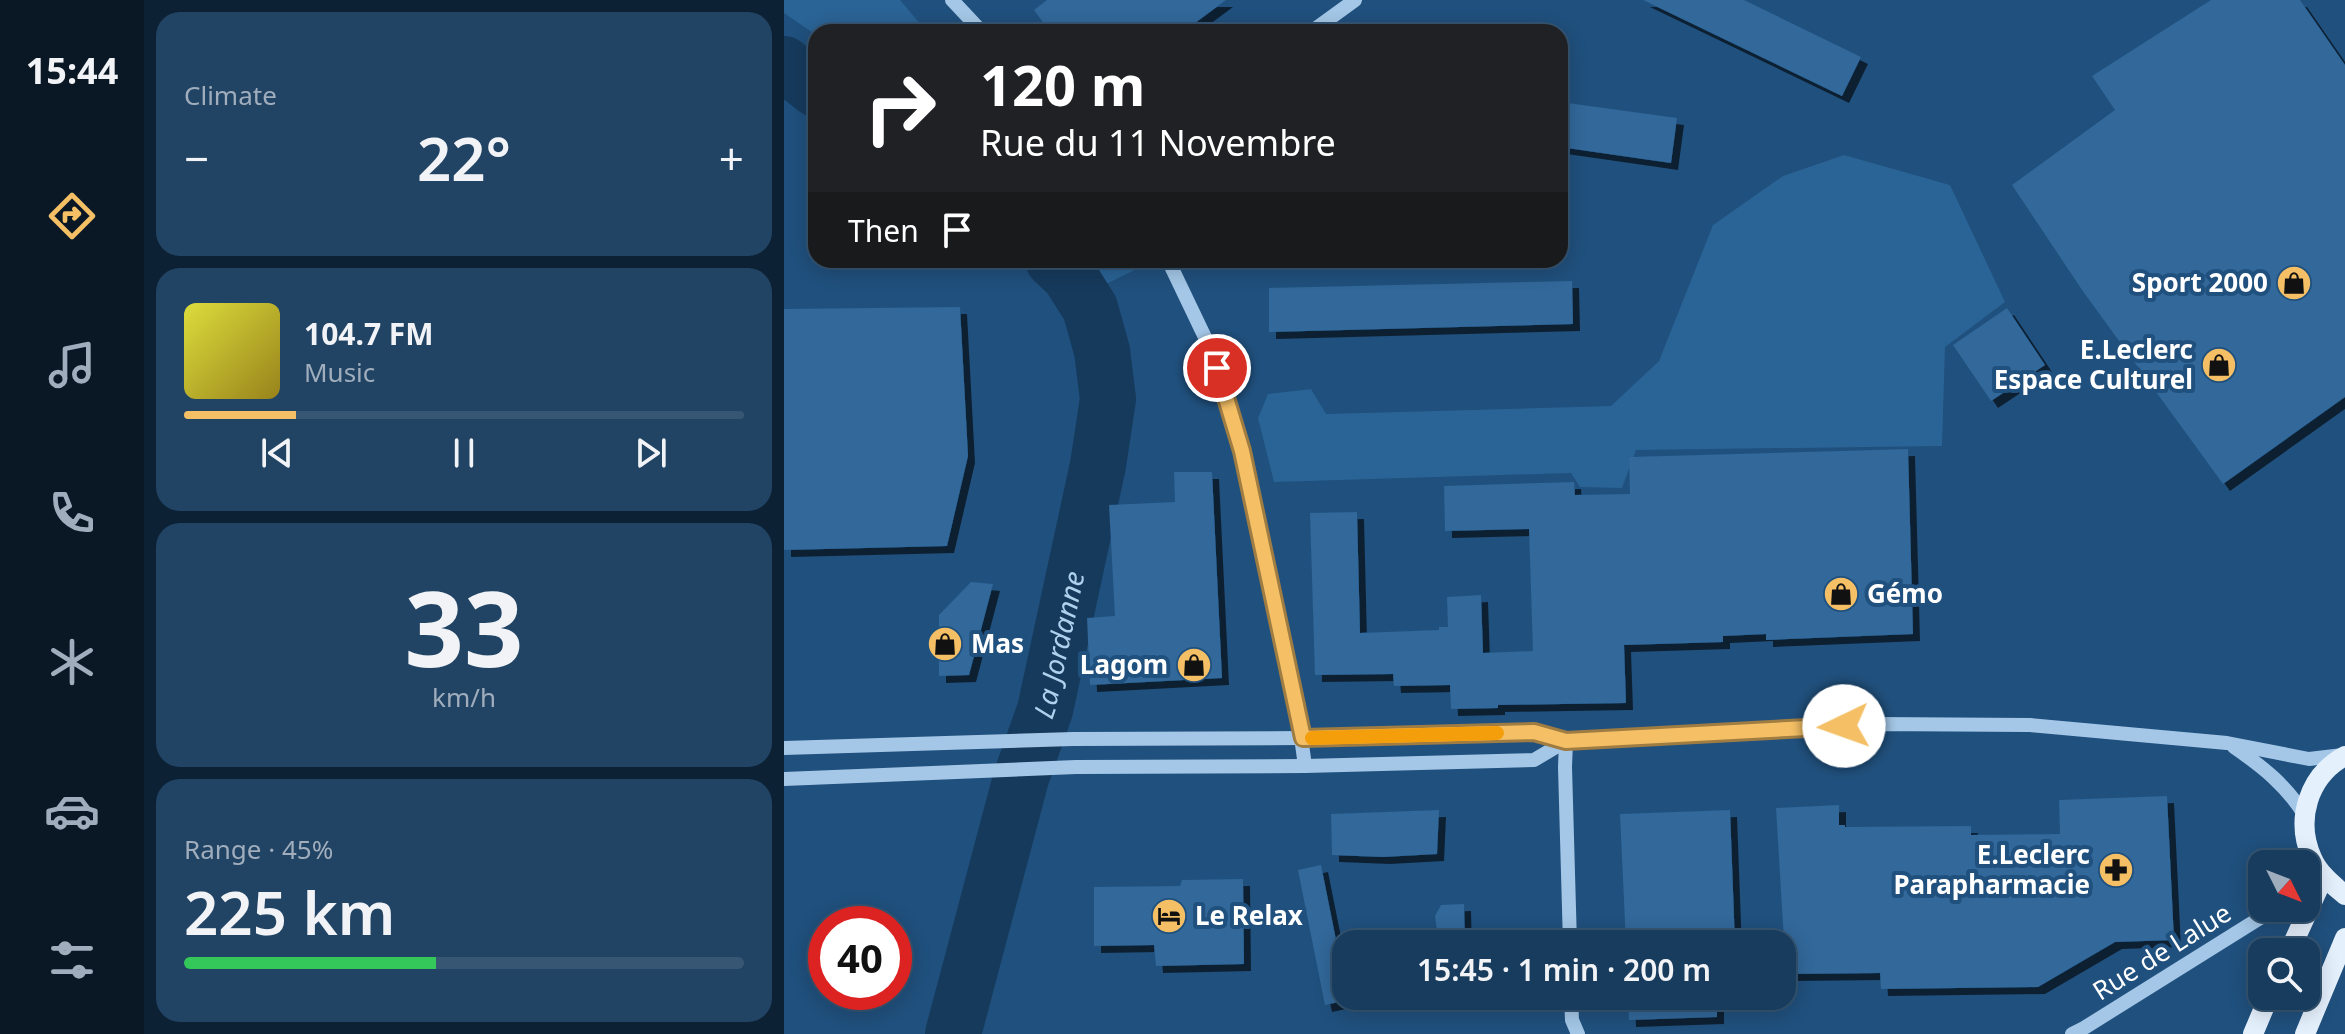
<!DOCTYPE html>
<meta charset="utf-8">
<style>
body{margin:0;font-family:"Noto Sans",sans-serif;background:#214364;color:#f1f3f6;height:100vh;display:flex;flex-direction:column;font-size:30px;white-space:nowrap}
*{box-sizing:border-box;margin:0}
p{font-size:26px;color:#9fadbc}
.icon{flex:none;width:44px;height:44px;fill:none;stroke:currentColor;stroke-width:2;stroke-linecap:round;stroke-linejoin:round}
.map{position:relative;flex:1;overflow:hidden}
.drawer{display:flex;flex-direction:column;gap:12px;padding:12px;background:#0d2134;width:640px}
.drawer>*{flex:none}
.top-card{position:absolute;left:24px;top:24px;width:760px;height:244px;border-radius:24px;box-shadow:0 4px 20px #0003,0 0 0 2px #365673;background:#202124;color:#fff;overflow:hidden}
.needle{width:52px;rotate:132deg}
.buttons{position:absolute;left:1464px;top:850px;display:grid;gap:16px}
.buttons a{display:grid;place-items:center;width:72px;height:72px;border-radius:16px;background:#183c5e;box-shadow:0 4px 20px #0003,0 0 0 2px #365673;font-size:40px}
.speed{position:absolute;left:24px;top:906px;display:flex;gap:16px;font-size:40px;font-weight:700;text-align:center}
.speed>*{display:grid;place-content:center;width:104px;height:104px;border-radius:50%;background:#183c5e;box-shadow:0 4px 20px #0003,0 0 0 2px #365673;line-height:1}
.speed .limit{border:12px solid #d22;background:#fff;color:#111}
.pin{position:absolute;display:grid;place-items:center;width:68px;height:68px;color:#fff;margin:-34px;border:4px solid #fff;border-radius:50%;box-shadow:0 2px 8px #0007}
.me{position:absolute;width:88px;margin:-44px;rotate:267deg;stroke-linejoin:round;filter:drop-shadow(0 0 6px #0008)}
.turn{display:flex;align-items:center;gap:28px;height:168px;padding:0 40px;font-size:36px}
.turn .icon{width:104px;height:104px;stroke-width:2.5}
.turn b{display:block;font-size:56px;line-height:68px}
.then{display:flex;align-items:center;height:76px;padding:0 40px;background:#0003;gap:16px;font-size:30px}
.big{font-size:60px;font-weight:600;line-height:1.1}
.drawer .card{flex:1;display:flex;flex-direction:column;justify-content:center;gap:12px;min-width:0;padding:0 28px;border-radius:24px;background:#214364}
.drawer .dial{align-items:center;gap:0}
.dial b{font-size:104px;line-height:1}
.song{display:flex;align-items:center;gap:24px}
.cover{width:96px;height:96px;border-radius:12px;background:linear-gradient(135deg,hsl(60 70% 55%),hsl(50 70% 35%))}
.played{height:8px;border-radius:4px;background:linear-gradient(90deg,#f4bf65 20%,#365673 20%)}
.keys{display:flex;justify-content:space-around;direction:ltr}
.heat{display:flex;justify-content:space-between;align-items:center;font-size:44px;direction:ltr}
.charge{height:12px;border-radius:6px;background:linear-gradient(90deg,#34c759 45%,#365673 0)}
.trip{position:absolute;left:548px;top:930px;width:464px;height:80px;border-radius:24px;background:#183c5e;box-shadow:0 4px 20px #0003,0 0 0 2px #365673;font-weight:600;line-height:80px;text-align:center}
main{display:flex;flex:1;min-height:0}
.tabs{display:flex;flex-direction:column;width:144px;justify-content:space-around;align-items:center;background:#0a1826;color:#9fadbc}
.tabs .icon{width:56px;height:56px}
.tabs .active{color:#f4bf65}
.tabs b{font-size:36px;color:#f1f3f6}
.map>svg:first-child{display:block}
</style>
<main>
<nav class="tabs">
<b>15:44</b>
<svg class="icon active" aria-label="directions" viewBox="0 0 24 24"><path d="M12 3l9 9-9 9-9-9zM9 14v-3h6M13 9l2 2-2 2"/></svg>
<svg class="icon" aria-label="music" viewBox="0 0 24 24"><path d="M9 18V5l10-2v13"/><circle cx="6" cy="18" r="3"/><circle cx="16" cy="16" r="3"/></svg>
<svg class="icon" aria-label="phone" viewBox="0 0 24 24"><path d="M5 4h4l2 5-3 2q2 4 5 5l2-3 5 2v4C11 20 4 13 5 4z"/></svg>
<svg class="icon" aria-label="climate" viewBox="0 0 24 24"><path d="M12 3v18M4 7l16 10M4 17L20 7"/></svg>
<svg class="icon" aria-label="car" viewBox="0 0 24 24"><path d="M5 17H2v-5l4-1 3-4h7l3 4 3 1v5h-3M9 17h6M6 11h13"/><circle cx="7" cy="17" r="2"/><circle cx="17" cy="17" r="2"/></svg>
<svg class="icon" aria-label="filters" viewBox="0 0 24 24"><path d="M4 7h16M4 17h16"/><circle cx="9" cy="7" r="2"/><circle cx="15" cy="17" r="2"/></svg>
</nav>
<section class="drawer">
<div class="card"><p>Climate</p>
<div class="heat"><a>−</a><b class="big">22°</b><a>+</a></div>
</div>
<div class="card">
<div class="song"><i class="cover"></i><div><b>104.7 FM</b><p>Music</p></div></div>
<div class="played"></div>
<div class="keys"><svg class="icon" aria-label="previous" viewBox="0 0 24 24"><path d="M18 5L8 12l10 7zM5 5v14"/></svg><svg class="icon" aria-label="pause" viewBox="0 0 24 24"><path d="M8 5v14M16 5v14"/></svg><svg class="icon" aria-label="next" viewBox="0 0 24 24"><path d="M6 5l10 7-10 7zM19 5v14"/></svg></div>
</div>
<div class="card dial"><b>33</b><p>km/h</p></div>
<div class="card"><p>Range · 45%</p><b class="big">225 km</b><div class="charge"></div></div>
</section>
<div class="map">
<svg width="1561" height="1034" viewBox="0 0 1561 1034">
<defs>
<filter id="shadow"><feDropShadow dx="7" dy="7" stdDeviation="0" flood-color="#0009"/></filter>
</defs>
<rect width="100%" height="100%" fill="#20507d"/>
<!-- green -->
<g fill="#2a6395">
<polygon points="0,0 116,0 143,32 32,32 32,35 0,13"/>
<polygon points="1060,155 1166,185 1221,302 1161,347 1158,446 852,450 838,488 796,487 787,473 490,482 474,418 484,394 527,389 542,414 827,406 875,361 929,225 999,176"/>
<polygon points="291,260 371,260 320,285"/>
</g>
<g fill="none" stroke-linecap="round" stroke-linejoin="round">
<!-- river -->
<g stroke="#163a5c" stroke-width="56">
<polyline points="0,64 32,89"/>
<path id="s1" d="M169,1034L237,778L261,710L314,465L324,399L318,351L306,308L285,275L269,260"/>
</g>
</g>
<!-- building -->
<g fill="#30689a" filter="url(#shadow)">
<polygon points="263,0 442,0 399,32 266,32 250,10"/>
<polygon points="859,0 960,0 1077,57 1058,96"/>
<polygon points="1427,0 1516,0 1561,65 1561,397 1439,484 1298,290 1228,185 1331,110 1308,76"/>
<polygon points="776,102 893,118 887,163 776,147"/>
<polygon points="788,281 789,324 485,332 485,288"/>
<polygon points="176,307 184,456 163,546 0,550 0,309"/>
<polygon points="1223,308 1261,365 1207,401 1169,345"/>
<polygon points="1124,449 1129,634 982,640 982,634 939,636 939,642 840,645 842,703 714,705 714,708 667,709 666,685 610,686 609,674 531,675 526,513 573,512 576,633 655,630 655,627 664,627 663,597 697,595 699,653 749,651 745,529 661,531 660,486 790,482 791,495 846,494 845,457"/>
<polygon points="390,472 428,472 438,678 306,685 303,618 331,616 325,505 391,502"/>
<polygon points="187,582 209,584 185,675 155,676 155,615"/>
<polygon points="1383,796 1390,940 1331,942 1254,987 1097,989 1096,973 1002,974 992,808 1055,805 1055,825 1061,825 1061,827 1187,826 1187,835 1276,834 1275,800"/>
<polygon points="655,810 653,854 599,857 548,855 547,814"/>
<polygon points="946,810 951,944 842,944 836,814"/>
<polygon points="537,865 564,1000 541,1005 514,870"/>
<polygon points="459,879 460,964 372,966 370,945 310,946 310,887 396,886 398,880"/>
<polygon points="680,904 681,944 655,944 651,916 657,905"/>
<polygon points="844,996 933,996 933,1017 845,1020"/>
</g>
<g fill="none" stroke-linecap="round" stroke-linejoin="round">
<!-- minor -->
<g stroke="#a4c7e7" stroke-width="14">
<polyline points="168,0 198,32"/>
<polyline points="527,32 571,0"/>
<polyline points="384,260 428,352 458,451 514,715 521,766"/>
<polyline points="782,741 781,767 786,944"/>
<path d="M1450,747C1479,767 1503,786 1521,816"/>
<polyline points="0,748 289,739 519,738 750,732 782,741 1091,724 1246,725 1443,743 1525,759 1559,755"/>
<polyline points="0,779 292,767 521,766 750,760 782,741"/>
<polyline points="787,996 788,1020 794,1034"/>
<polyline points="1288,1034 1300,1028 1492,908"/>
</g>
<!-- major -->
<g stroke="#e5f0fd" stroke-width="20">
<path d="M1561,756C1524,776 1511,820 1528,858C1534,873 1549,885 1561,895"/>
<polyline points="1505,952 1540,876"/>
<polyline points="1469,1034 1485,996"/>
<polyline points="1521,1034 1561,938"/>
</g>
</g>
<g fill="none" stroke-linecap="round" stroke-linejoin="round">
<!-- route casing -->
<g stroke="#9f7c42" stroke-width="20">
<polyline id="route" points="433,368 458,451 519,738 750,732 782,741 1060,726"/>
</g>
<!-- route -->
<use href="#route" stroke="#f4bf65" stroke-width="14"/>
<!-- slow -->
<polyline stroke="#f59e0b" stroke-width="14" points="528,738 713,733"/>
</g>
<!-- icons -->
<defs>
<g id="shop-disc" transform="scale(1.8)"><circle r="9.5" fill="#f4bf65" stroke="#20507d"/><path d="M-5-2.5h2.3a2.7 3.5 0 0 1 5.4 0H5L5.5 6h-11ZM-1.5-2.5h3a1.5 2.3 0 0 0-3 0Z" fill="#111"/></g>
<g id="pharmacy-disc" transform="scale(1.8)"><circle r="9.5" fill="#f4bf65" stroke="#20507d"/><path d="M-2-6h4v4h4v4h-4v4h-4v-4h-4v-4h4Z" fill="#111"/></g>
<g id="hotel-disc" transform="scale(1.8)"><circle r="9.5" fill="#f4bf65" stroke="#20507d"/><path d="M-6-4.5h1.5V1H6V5H4.5V3h-9V5H-6ZM-4 0a1.8 1.8 0 1 1 3.6 0ZM.5 0V-2.5h3Q6-2.5 6 0Z" fill="#111"/></g>
</defs>
<g fill-rule="evenodd">
<use href="#shop-disc" x="1510" y="283"/>
<use href="#shop-disc" x="1435" y="365"/>
<use href="#shop-disc" x="1057" y="594"/>
<use href="#shop-disc" x="161" y="644"/>
<use href="#shop-disc" x="410" y="665"/>
<use href="#pharmacy-disc" x="1332" y="870"/>
<use href="#hotel-disc" x="385" y="916"/>
</g>
<g text-anchor="middle" stroke-width="8" stroke-linejoin="round" paint-order="stroke">
<!-- poi labels -->
<g font-size="26" font-weight="bold" fill="#fff" stroke="#20507d" text-anchor="end">
<text x="1484" y="292">Sport 2000</text>
<text x="1409" y="359">E.Leclerc<tspan x="1409" dy="30">Espace Culturel</tspan></text>
<text x="1083" y="603" text-anchor="start">Gémo</text>
<text x="187" y="653" text-anchor="start">Mas</text>
<text x="384" y="674">Lagom</text>
<text x="1306" y="864">E.Leclerc<tspan x="1306" dy="30">Parapharmacie</tspan></text>
<text x="411" y="925" text-anchor="start">Le Relax</text>
</g>
<!-- street labels -->
<g font-size="26" fill="#fff" stroke="#20507d">
<text transform="translate(1378 952) rotate(-32)" y="9">Rue de Lalue</text>
</g>
<!-- water labels -->
<g font-size="28" font-style="italic" fill="#afd1ee" stroke="#20507d">
<text dy="10" stroke="none"><textPath href="#s1" startOffset="404">La Jordanne</textPath></text>
</g>
</g>
</svg>
<div class="buttons">
<a><svg class="needle" viewBox="-14 -14 28 28"><path d="M0-13l5 13h-10z" fill="#e53935"/><path d="M0 13l5-13h-10z" fill="#9fadbc"/></svg></a>
<a><svg class="icon" aria-label="search" viewBox="0 0 24 24"><circle cx="10" cy="10" r="6"/><path d="M15 15l6 6"/></svg></a>
</div>
<div class="speed"><div class="limit">40</div></div>
<div class="pin" style="left:433px;top:368px;background:#d93025"><svg class="icon" aria-label="arrive" viewBox="0 0 24 24"><path d="M6 21V4h12l-3 4 3 4H6"/></svg></div>
<svg class="me" style="left:1060px;top:726px" viewBox="-20 -20 40 40"><circle r="19" fill="#fff"/><path d="M0-13L10 11 0 6-10 11z" fill="#f4bf65"/></svg>
<div class="trip">15:45 · 1 min · 200 m</div>
<div class="top-card">
<div class="turn"><svg class="icon" aria-label="right" viewBox="0 0 24 24"><path d="M7 20v-9h11M14 6l5 5-5 5"/></svg><div><b>120 m</b>Rue du 11 Novembre</div></div>
<div class="then">Then<svg class="icon" aria-label="arrive" viewBox="0 0 24 24"><path d="M6 21V4h12l-3 4 3 4H6"/></svg></div>
</div>
</div>
</main>
